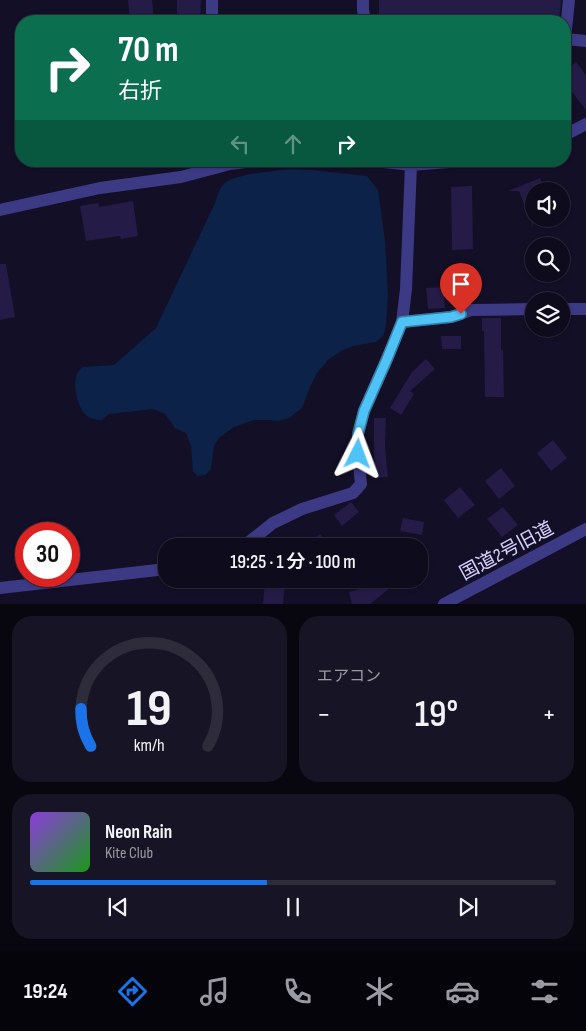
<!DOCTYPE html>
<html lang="ja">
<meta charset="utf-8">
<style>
body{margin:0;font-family:"Sofia Sans Condensed","Noto Sans JP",sans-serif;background:#171425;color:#f1f3f6;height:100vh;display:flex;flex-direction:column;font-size:19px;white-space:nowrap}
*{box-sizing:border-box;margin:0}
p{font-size:16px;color:#9b9ba3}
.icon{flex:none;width:28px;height:28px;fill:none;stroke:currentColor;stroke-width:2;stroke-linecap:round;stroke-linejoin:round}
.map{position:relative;height:604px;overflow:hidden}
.side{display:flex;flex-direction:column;gap:12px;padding:12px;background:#08060f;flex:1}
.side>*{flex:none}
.guide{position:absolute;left:15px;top:15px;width:556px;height:152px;border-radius:20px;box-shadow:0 1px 4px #0004,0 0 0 1px #2e2b3b;background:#0b6e4f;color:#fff;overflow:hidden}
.buttons{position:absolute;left:525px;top:182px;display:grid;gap:10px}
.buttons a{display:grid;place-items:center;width:45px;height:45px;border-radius:50%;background:#0e0b1c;box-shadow:0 1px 4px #0004,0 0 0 1px #2e2b3b;font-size:25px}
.speed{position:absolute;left:15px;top:522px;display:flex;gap:10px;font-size:25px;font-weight:700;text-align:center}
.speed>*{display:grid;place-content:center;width:65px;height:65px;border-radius:50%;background:#0e0b1c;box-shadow:0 1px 4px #0004,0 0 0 1px #2e2b3b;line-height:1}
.speed .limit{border:8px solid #d22;background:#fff;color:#111}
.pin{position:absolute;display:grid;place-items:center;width:42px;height:42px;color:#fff;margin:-51px -21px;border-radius:50% 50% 50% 0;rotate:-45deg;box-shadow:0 0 5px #0007}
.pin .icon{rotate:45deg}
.me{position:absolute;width:55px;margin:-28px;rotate:3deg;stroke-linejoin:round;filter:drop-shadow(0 0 4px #0008)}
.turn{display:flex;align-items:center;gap:18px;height:105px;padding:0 20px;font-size:22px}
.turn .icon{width:65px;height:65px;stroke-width:2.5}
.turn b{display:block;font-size:35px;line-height:42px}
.lanes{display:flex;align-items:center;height:48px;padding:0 20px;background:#0003;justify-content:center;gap:25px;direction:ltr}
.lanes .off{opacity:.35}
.big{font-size:38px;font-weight:600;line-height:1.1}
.side .card{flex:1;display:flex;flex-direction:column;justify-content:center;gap:8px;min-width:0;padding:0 18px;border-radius:20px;background:#171425}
.side .dial{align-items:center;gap:0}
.dial svg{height:130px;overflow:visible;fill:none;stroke:#2e2b3b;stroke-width:7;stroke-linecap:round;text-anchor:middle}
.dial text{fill:#f1f3f6;stroke:none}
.song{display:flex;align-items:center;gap:15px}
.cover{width:60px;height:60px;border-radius:8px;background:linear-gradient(135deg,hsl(270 70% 55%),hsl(120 70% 35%))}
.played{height:5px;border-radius:2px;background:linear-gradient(90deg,#1a73e8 45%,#2e2b3b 45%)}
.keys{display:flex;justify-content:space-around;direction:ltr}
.heat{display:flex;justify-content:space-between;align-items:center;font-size:28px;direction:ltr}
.side .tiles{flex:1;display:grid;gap:12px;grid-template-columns:1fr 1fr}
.card:last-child{grid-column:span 2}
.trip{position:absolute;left:158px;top:538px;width:270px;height:50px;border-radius:20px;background:#0e0b1c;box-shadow:0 1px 4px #0004,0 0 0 1px #2e2b3b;font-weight:600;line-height:50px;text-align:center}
.menu{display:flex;height:80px;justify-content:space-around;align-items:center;background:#06040b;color:#9b9ba3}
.menu .icon{width:35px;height:35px}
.menu .on{color:#1a73e8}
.menu b{font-size:22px;color:#f1f3f6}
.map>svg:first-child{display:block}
</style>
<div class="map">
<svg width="586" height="604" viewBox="0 0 586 604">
<rect width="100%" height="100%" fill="#130f26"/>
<!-- water -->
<path fill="#0c2248" d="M290,169L312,170L367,176L378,190L385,240L388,295L386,324L384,335L376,342L353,346L341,351L328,360L317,373L310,387L302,408L289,418L278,421L270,420H254L234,427L219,438L214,446L211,469L205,475L197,476L193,471L191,446L186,433L175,428L165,414L153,409L109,414L102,420C97,420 90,419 86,415C78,408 73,388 76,377C76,374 80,370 82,367L114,365L156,328L215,203C217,197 219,189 223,185C231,174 276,171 290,169Z"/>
<!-- building -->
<g fill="#241b47">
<polygon points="128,0 152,0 154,21 130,21"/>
<polygon points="177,0 201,0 200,21 177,21"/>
<polygon points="379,0 561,0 559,21 379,21"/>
<polygon points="576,62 586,75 586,110 565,83 565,70"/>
<polygon points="540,178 546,191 534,191 533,227 519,191 508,191"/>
<polygon points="472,186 473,249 452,250 451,187"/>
<polygon points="133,201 138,236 121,239 120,236 86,241 80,206 98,203 99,207"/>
<polygon points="0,264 6,264 15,317 0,320"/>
<polygon points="443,287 445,308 428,309 426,288"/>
<polygon points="482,318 501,318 501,350 503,350 504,397 485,397 484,331 482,331"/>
<polygon points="441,336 461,336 461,349 442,349"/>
<polygon points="426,359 435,369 410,391 414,394 401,415 390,408 412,372"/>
<polygon points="374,418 386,418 385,448 388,477 376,478 374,452"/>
<polygon points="553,440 567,458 551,471 537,453"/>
<polygon points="501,468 515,486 499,499 485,481"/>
<polygon points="460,487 475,505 458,518 444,500"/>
<polygon points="351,502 359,512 342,526 334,515"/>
<polygon points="503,507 518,525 502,537 487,519"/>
<polygon points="403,518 424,522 422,535 400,531"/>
<polygon points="320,534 330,546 304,546"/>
<polygon points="401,579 370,604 352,604 349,592"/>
<polygon points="265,582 285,584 283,604 263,604"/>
</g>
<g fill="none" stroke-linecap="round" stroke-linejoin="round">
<!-- minor -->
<g stroke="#3d3a85" stroke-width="12">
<polyline points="212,0 212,21"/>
<polyline points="363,0 363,10 365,21"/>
<polyline points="565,39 569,0"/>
<polyline points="565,39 586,41"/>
<polyline points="565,135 586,124"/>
<polyline points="375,161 411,165 462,161"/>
<polyline points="0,210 100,188 181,177 230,164 254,161"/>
<polyline points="561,309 586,309"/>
<polyline points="402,322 451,317 471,310 534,309"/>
<polyline points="244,546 273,523 302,509 353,493 361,484 358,454 358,434 364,411 387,359 402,322 406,289 411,165"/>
<polyline points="0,588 166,569"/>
<polyline points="444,604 586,529"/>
</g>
</g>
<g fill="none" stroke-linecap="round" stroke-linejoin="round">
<!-- route casing -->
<g stroke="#337fa1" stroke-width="12">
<polyline id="route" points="358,454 358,434 364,411 387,359 402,322 451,317 461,314"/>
</g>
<!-- route -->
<use href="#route" stroke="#4fc3f7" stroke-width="9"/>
</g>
<g text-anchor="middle" stroke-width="5" stroke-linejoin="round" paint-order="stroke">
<!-- street labels -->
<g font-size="19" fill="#d9d4ff" stroke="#130f26">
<text transform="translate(506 550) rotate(-28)" y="7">国道2号旧道</text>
</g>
</g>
</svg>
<div class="buttons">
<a><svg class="icon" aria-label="sound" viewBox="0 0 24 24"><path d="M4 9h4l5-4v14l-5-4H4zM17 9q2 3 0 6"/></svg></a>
<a><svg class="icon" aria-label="search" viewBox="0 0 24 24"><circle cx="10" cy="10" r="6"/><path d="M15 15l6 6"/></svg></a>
<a><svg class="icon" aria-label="layers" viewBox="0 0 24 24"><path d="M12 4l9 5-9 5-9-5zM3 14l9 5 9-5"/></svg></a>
</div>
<div class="speed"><div class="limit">30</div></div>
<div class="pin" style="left:461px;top:314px;background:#d93025"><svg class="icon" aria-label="arrive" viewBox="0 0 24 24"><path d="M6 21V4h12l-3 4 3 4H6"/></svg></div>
<svg class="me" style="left:358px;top:454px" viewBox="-20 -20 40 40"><path d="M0-17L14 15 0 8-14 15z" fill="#4fc3f7" stroke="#fff" stroke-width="4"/></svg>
<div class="trip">19:25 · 1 分 · 100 m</div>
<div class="guide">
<div class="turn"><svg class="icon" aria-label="right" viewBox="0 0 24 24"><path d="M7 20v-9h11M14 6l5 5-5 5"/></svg><div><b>70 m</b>右折</div></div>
<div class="lanes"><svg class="icon off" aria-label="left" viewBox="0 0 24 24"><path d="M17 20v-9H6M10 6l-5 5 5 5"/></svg><svg class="icon off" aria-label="ahead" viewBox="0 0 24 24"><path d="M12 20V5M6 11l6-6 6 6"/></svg><svg class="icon" aria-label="right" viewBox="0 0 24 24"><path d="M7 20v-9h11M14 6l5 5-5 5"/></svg></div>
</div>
</div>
<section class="side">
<div class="tiles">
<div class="card dial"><svg viewBox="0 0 100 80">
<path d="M14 69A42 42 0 1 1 86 69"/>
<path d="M14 69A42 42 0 0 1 8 46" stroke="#1a73e8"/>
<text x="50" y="56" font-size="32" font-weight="700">19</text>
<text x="50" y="72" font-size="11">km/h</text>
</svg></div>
<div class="card"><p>エアコン</p>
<div class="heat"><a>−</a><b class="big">19°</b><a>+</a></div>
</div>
<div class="card">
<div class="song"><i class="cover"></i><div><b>Neon Rain</b><p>Kite Club</p></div></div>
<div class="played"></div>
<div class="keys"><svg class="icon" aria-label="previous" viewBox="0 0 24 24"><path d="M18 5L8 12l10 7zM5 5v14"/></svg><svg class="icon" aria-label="pause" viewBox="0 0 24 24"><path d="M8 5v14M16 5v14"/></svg><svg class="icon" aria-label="next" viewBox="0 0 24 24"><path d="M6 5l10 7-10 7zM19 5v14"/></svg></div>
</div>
</div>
</section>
<nav class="menu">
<b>19:24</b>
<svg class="icon on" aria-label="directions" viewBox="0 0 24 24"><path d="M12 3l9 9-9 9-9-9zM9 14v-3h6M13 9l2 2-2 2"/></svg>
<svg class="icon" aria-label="music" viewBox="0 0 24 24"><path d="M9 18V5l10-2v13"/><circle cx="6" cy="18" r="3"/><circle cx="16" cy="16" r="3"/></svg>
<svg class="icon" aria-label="phone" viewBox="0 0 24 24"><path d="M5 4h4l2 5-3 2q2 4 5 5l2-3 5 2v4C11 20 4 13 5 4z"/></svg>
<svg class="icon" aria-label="climate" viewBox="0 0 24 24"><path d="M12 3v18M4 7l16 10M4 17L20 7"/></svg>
<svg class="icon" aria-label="car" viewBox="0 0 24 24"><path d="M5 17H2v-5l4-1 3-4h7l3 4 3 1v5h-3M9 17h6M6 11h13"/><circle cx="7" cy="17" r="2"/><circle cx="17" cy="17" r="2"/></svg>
<svg class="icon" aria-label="filters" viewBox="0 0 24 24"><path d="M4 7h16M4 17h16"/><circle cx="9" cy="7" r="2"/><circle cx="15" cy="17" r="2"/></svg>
</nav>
